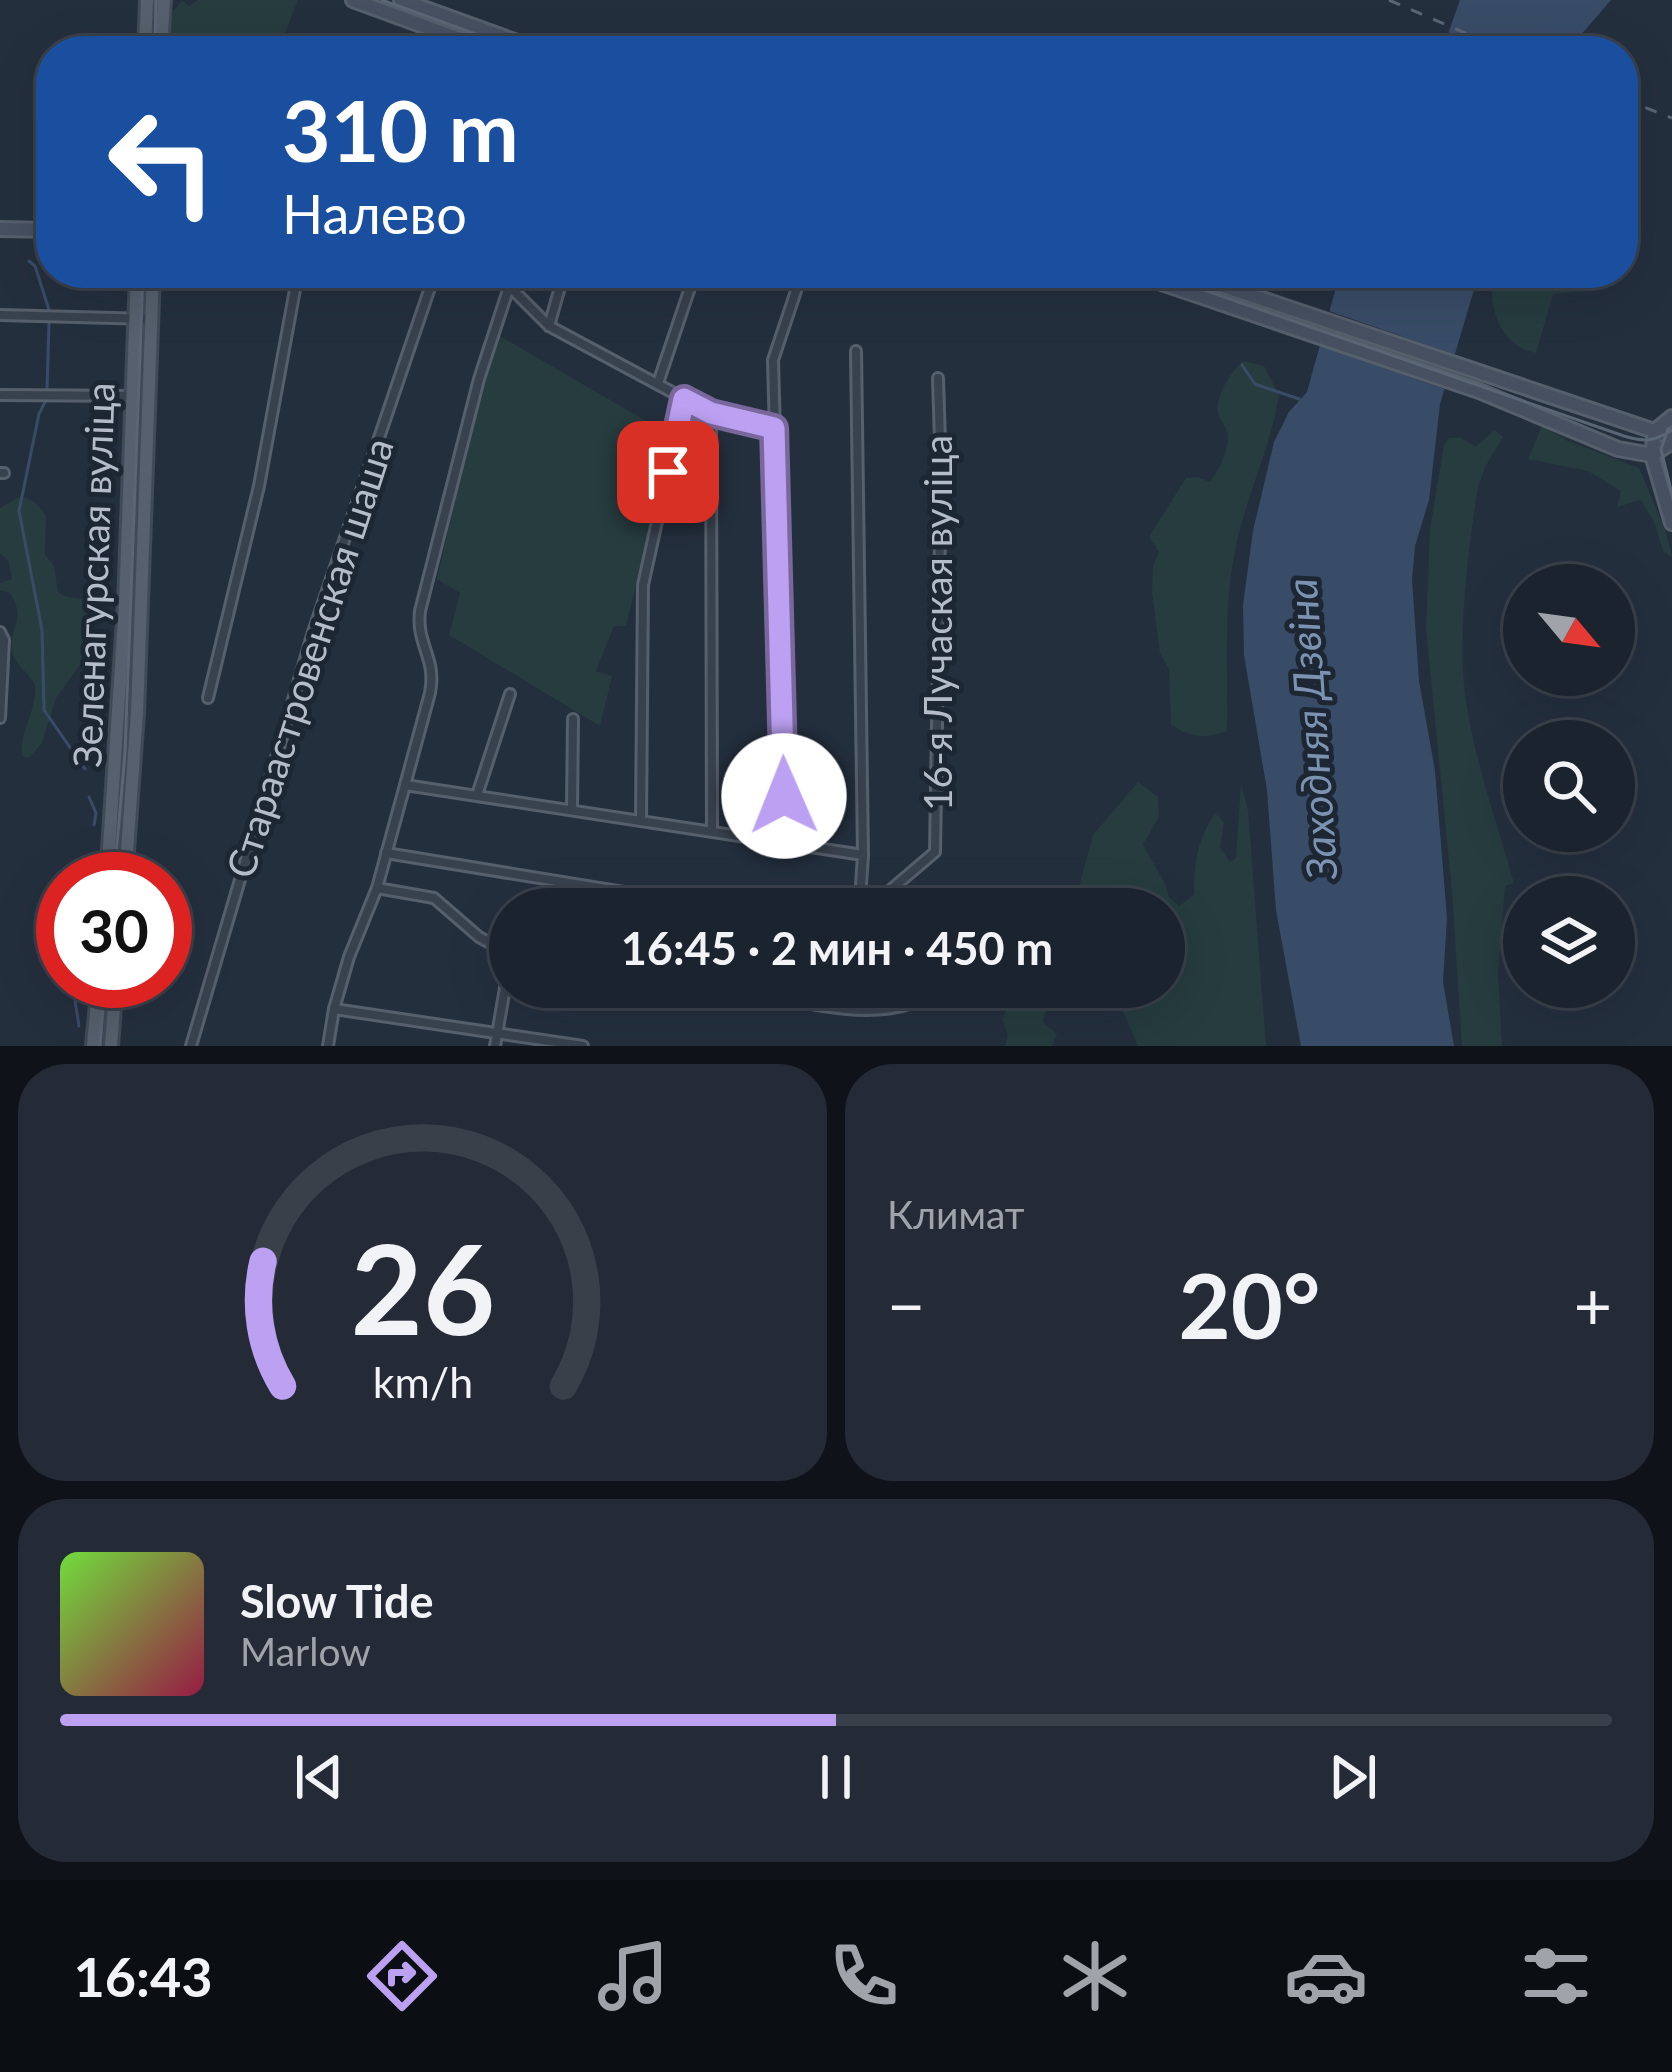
<!DOCTYPE html>
<html lang="ru">
<meta charset="utf-8">
<style>
body{margin:0;font-family:Lato,sans-serif;background:#242b36;color:#f1f3f6;height:100vh;display:flex;flex-direction:column;font-size:45px;white-space:nowrap}
*{box-sizing:border-box;margin:0}
p{font-size:39px;color:#a0a4aa}
.icon{flex:none;width:66px;height:66px;fill:none;stroke:currentColor;stroke-width:2;stroke-linecap:round;stroke-linejoin:round}
.map{position:relative;height:1046px;overflow:hidden}
.details{display:flex;flex-direction:column;gap:18px;padding:18px;background:#0f1319;flex:1}
.details>*{flex:none}
.banner{position:absolute;left:36px;top:36px;width:1602px;height:252px;border-radius:48px;box-shadow:0 12px 48px #0002,0 0 0 3px #39404a;background:#1a4fa0;color:#fff;overflow:hidden}
.needle{width:78px;rotate:119deg}
.fabs{position:absolute;left:1503px;top:564px;display:grid;gap:24px}
.fabs a{display:grid;place-items:center;width:132px;height:132px;border-radius:50%;background:#1b232e;box-shadow:0 12px 48px #0002,0 0 0 3px #39404a;font-size:60px}
.speed{position:absolute;left:36px;top:852px;display:flex;gap:24px;font-size:60px;font-weight:700;text-align:center}
.speed>*{display:grid;place-content:center;width:156px;height:156px;border-radius:50%;background:#1b232e;box-shadow:0 12px 48px #0002,0 0 0 3px #39404a;line-height:1}
.speed .limit{border:18px solid #d22;background:#fff;color:#111}
.pin{position:absolute;display:grid;place-items:center;width:102px;height:102px;color:#fff;margin:-51px;border-radius:24px;box-shadow:0 6px 18px #0006}
.me{position:absolute;width:132px;margin:-66px;rotate:359deg;stroke-linejoin:round;filter:drop-shadow(0 0 9px #0008)}
.turn{display:flex;align-items:center;gap:42px;height:252px;padding:0 48px;font-size:54px}
.turn .icon{width:156px;height:156px;stroke-width:2.5}
.turn b{display:block;font-size:84px;line-height:102px}
.big{font-size:90px;font-weight:700;line-height:1.1}
.details .tile{flex:1;display:flex;flex-direction:column;justify-content:center;gap:18px;min-width:0;padding:0 42px;border-radius:48px;background:#242b36}
.details .dial{align-items:center;gap:0}
.dial svg{height:312px;overflow:visible;fill:none;stroke:#39404a;stroke-width:7;stroke-linecap:round;text-anchor:middle}
.dial text{fill:#f1f3f6;stroke:none}
.song{display:flex;align-items:center;gap:36px}
.cover{width:144px;height:144px;border-radius:18px;background:linear-gradient(135deg,hsl(100 70% 55%),hsl(340 70% 35%))}
.played{height:12px;border-radius:6px;background:linear-gradient(90deg,#bca0f2 50%,#39404a 50%)}
.keys{display:flex;justify-content:space-around;direction:ltr}
.heat{display:flex;justify-content:space-between;align-items:center;font-size:66px;direction:ltr}
.details .tiles{flex:1;display:grid;gap:18px;grid-template-columns:1fr 1fr}
.tile:last-child{grid-column:span 2}
.trip{position:absolute;left:489px;top:888px;width:696px;height:120px;border-radius:60px;background:#1b232e;box-shadow:0 12px 48px #0002,0 0 0 3px #39404a;font-weight:700;line-height:120px;text-align:center}
.dock{display:flex;height:192px;justify-content:space-around;align-items:center;background:#0b0e12;color:#a0a4aa}
.dock .icon{width:84px;height:84px}
.dock .current{color:#bca0f2}
.dock b{font-size:54px;color:#f1f3f6}
.map>svg:first-child{display:block}
</style>
<div class="map">
<svg width="1672" height="1046" viewBox="0 0 1672 1046">
<rect width="100%" height="100%" fill="#242f3e"/>
<!-- green -->
<g fill="#263c3f">
<polygon points="198,0 298,0 278,51 168,51 173,11 182,1 189,6"/>
<path d="M1495,273H1601L1588,291L1553,294L1536,353C1501,347 1485,305 1495,273Z"/>
<polygon points="498,335 672,436 626,626 614,626 596,671 612,676 600,726 449,635 460,593 437,579 481,389"/>
<path d="M1243,361L1264,366L1279,395C1271,447 1247,494 1236,546C1223,606 1228,670 1227,731C1205,739 1190,738 1171,724L1169,669L1160,653L1152,592L1153,566L1159,552L1149,537L1186,478L1197,477L1210,482C1218,471 1228,452 1228,438C1228,426 1219,422 1218,411C1215,396 1233,369 1243,361Z"/>
<polygon points="1542,426 1568,441 1639,468 1666,532 1672,557 1663,551 1655,524 1641,500 1617,507 1621,491 1588,471 1528,459"/>
<path d="M1494,430L1503,437L1485,467L1478,487C1469,541 1460,619 1463,673C1468,744 1495,815 1514,883L1505,886L1498,973L1502,1046H1462L1452,891L1426,629L1430,529L1444,445L1449,438H1461L1476,447Z"/>
<path d="M21,496L36,503L46,515L45,555L54,566L58,592C73,603 85,595 101,601L104,610L101,620L87,633L82,662L56,698L42,743L29,758L22,756C19,731 37,712 35,685C29,674 14,663 12,651C8,626 28,621 10,593L0,590V583L12,579L8,560L0,553V508Z"/>
<path d="M1138,782L1158,797L1159,817L1143,844C1151,863 1165,877 1169,897L1179,906L1194,895C1194,863 1197,840 1215,813L1224,822L1220,847L1230,862L1236,858L1241,785L1248,810L1266,1046H1138L1112,987H1164V909H1078L1075,902L1093,835Z"/>
<polygon points="1028,992 1054,1003 1045,1013 1043,1022 1057,1034 1052,1046 1005,1046 1008,1035 1002,1019 1007,1009"/>
</g>
<!-- water -->
<g fill="#394c67">
<polygon points="1460,0 1611,0 1567,51 1442,51"/>
<polygon points="1340,273 1479,273 1440,404 1429,500 1415,546 1412,579 1419,681 1435,771 1447,918 1443,982 1454,1046 1301,1046 1276,910 1267,790 1244,655 1243,605 1253,531 1274,442 1289,412 1307,392"/>
</g>
<!-- pier -->
<polygon fill="#242f3e" points="1326,310 1459,356 1450,391 1315,344"/>
<g fill="none" stroke-linecap="round" stroke-linejoin="round">
<!-- stream -->
<g stroke="#394c67" stroke-width="3">
<polyline points="29,261 35,266 49,310"/>
<polyline points="1242,365 1255,384 1299,399"/>
<polyline points="47,389 49,323"/>
<polyline points="45,402 39,414 19,511 42,630 44,710 85,769"/>
<polyline points="89,797 96,813 94,825"/>
<polyline points="89,879 92,854"/>
<polyline points="75,1001 79,1026"/>
</g>
<!-- minor casing -->
<g stroke="#565f6c" stroke-width="14">
<g id="minor">
<polyline points="370,51 372,46"/>
<polyline points="496,273 549,326 711,413 774,428"/>
<polyline points="0,315 151,319"/>
<polyline points="549,326 564,273"/>
<polyline points="658,383 695,273"/>
<polyline points="0,395 136,396"/>
<polyline points="711,413 712,831"/>
<polyline points="0,473 4,473"/>
<polyline points="0,632 4,640 0,718"/>
<polyline points="208,698 259,486 298,273"/>
<polyline points="405,785 863,855"/>
<polyline points="477,795 510,694"/>
<polyline points="572,810 573,719"/>
<polyline points="641,821 643,585 684,399"/>
<polyline points="786,842 773,360 802,273"/>
<polyline points="386,853 728,909"/>
<polyline points="377,888 434,898 479,937 510,954"/>
<polyline points="854,909 861,885 863,855 856,351"/>
<polyline points="868,909 935,852 941,473 938,378"/>
<path d="M719,987C776,994 855,1022 909,1004"/>
<polyline points="334,1009 583,1046"/>
<polyline points="191,1046 313,632 435,273"/>
<path d="M328,1046L334,1009L349,957L377,888L430,693C437,657 416,646 420,611L479,379L509,287"/>
<polyline points="495,1046 510,959"/>
</g>
</g>
<!-- secondary casing -->
<g stroke="#565f6c" stroke-width="18">
<g id="secondary">
<polyline points="353,0 492,51"/>
<polyline points="401,0 542,51"/>
<polyline points="0,229 51,230"/>
<polyline points="1132,273 1479,391 1618,449 1652,455 1672,442"/>
<polyline points="1185,273 1672,437"/>
<polyline points="1672,417 1655,431 1652,455 1672,523"/>
</g>
</g>
<!-- primary casing -->
<g stroke="#414a57" stroke-width="18">
<g id="primary">
<polyline points="145,51 147,0"/>
<polyline points="161,51 164,0"/>
<polyline points="107,879 125,605 137,273"/>
<polyline points="125,879 137,713 153,273"/>
<polyline points="93,1046 99,981"/>
<polyline points="111,1046 116,981"/>
</g>
</g>
<!-- minor -->
<use href="#minor" stroke="#38414e" stroke-width="8"/>
<!-- secondary -->
<use href="#secondary" stroke="#465061" stroke-width="12"/>
<!-- primary -->
<use href="#primary" stroke="#56606e" stroke-width="12"/>
<!-- tram -->
<g stroke="#5a6575" stroke-width="3">
<polyline points="382,0 523,51"/>
<polyline points="155,51 156,0"/>
<path d="M1155,273L1624,436C1644,442 1654,442 1672,430"/>
<polyline points="1668,429 1661,449 1672,494"/>
<polyline points="114,879 125,753 143,273"/>
<polyline points="100,1046 105,981"/>
</g>
<!-- rail -->
<g stroke="#5a6575" stroke-width="3" stroke-dasharray="12 12" stroke-linecap="butt">
<polyline points="1389,0 1507,51"/>
<polyline points="1623,99 1672,118"/>
</g>
</g>
<g fill="none" stroke-linecap="round" stroke-linejoin="round">
<!-- route casing -->
<g stroke="#7a689d" stroke-width="30">
<polyline id="route" points="668,472 684,399 711,413 774,428 784,796"/>
</g>
<!-- route -->
<use href="#route" stroke="#bca0f2" stroke-width="21"/>
</g>
<g text-anchor="middle" stroke-width="10" stroke-linejoin="round" paint-order="stroke">
<!-- street labels -->
<g font-size="39" fill="#b4bcc9" stroke="#1d2633">
<text transform="translate(94 575) rotate(-88)" y="14">Зеленагурская вуліца</text>
<text transform="translate(938 623) rotate(-90)" y="14">16-я Лучаская вуліца</text>
<text transform="translate(310 658) rotate(-72)" y="14">Стараастровенская шаша</text>
</g>
<!-- water labels -->
<g font-size="42" font-style="italic" fill="#7c92b1" stroke="#1d2633">
<text transform="translate(1312 729) rotate(-94)" y="15">Заходняя Дзвіна</text>
</g>
</g>
</svg>
<div class="fabs">
<a><svg class="needle" viewBox="-14 -14 28 28"><path d="M0-13l5 13h-10z" fill="#e53935"/><path d="M0 13l5-13h-10z" fill="#a0a4aa"/></svg></a>
<a><svg class="icon" aria-label="search" viewBox="0 0 24 24"><circle cx="10" cy="10" r="6"/><path d="M15 15l6 6"/></svg></a>
<a><svg class="icon" aria-label="layers" viewBox="0 0 24 24"><path d="M12 4l9 5-9 5-9-5zM3 14l9 5 9-5"/></svg></a>
</div>
<div class="speed"><div class="limit">30</div></div>
<div class="pin" style="left:668px;top:472px;background:#d93025"><svg class="icon" aria-label="arrive" viewBox="0 0 24 24"><path d="M6 21V4h12l-3 4 3 4H6"/></svg></div>
<svg class="me" style="left:784px;top:796px" viewBox="-20 -20 40 40"><circle r="19" fill="#fff"/><path d="M0-13L10 11 0 6-10 11z" fill="#bca0f2"/></svg>
<div class="trip">16:45 · 2 мин · 450 m</div>
<div class="banner">
<div class="turn"><svg class="icon" aria-label="left" viewBox="0 0 24 24"><path d="M17 20v-9H6M10 6l-5 5 5 5"/></svg><div><b>310 m</b>Налево</div></div>
</div>
</div>
<section class="details">
<div class="tiles">
<div class="tile dial"><svg viewBox="0 0 100 80">
<path d="M14 69A42 42 0 1 1 86 69"/>
<path d="M14 69A42 42 0 0 1 9 37" stroke="#bca0f2"/>
<text x="50" y="56" font-size="32" font-weight="700">26</text>
<text x="50" y="72" font-size="11">km/h</text>
</svg></div>
<div class="tile"><p>Климат</p>
<div class="heat"><a>−</a><b class="big">20°</b><a>+</a></div>
</div>
<div class="tile">
<div class="song"><i class="cover"></i><div><b>Slow Tide</b><p>Marlow</p></div></div>
<div class="played"></div>
<div class="keys"><svg class="icon" aria-label="previous" viewBox="0 0 24 24"><path d="M18 5L8 12l10 7zM5 5v14"/></svg><svg class="icon" aria-label="pause" viewBox="0 0 24 24"><path d="M8 5v14M16 5v14"/></svg><svg class="icon" aria-label="next" viewBox="0 0 24 24"><path d="M6 5l10 7-10 7zM19 5v14"/></svg></div>
</div>
</div>
</section>
<nav class="dock">
<b>16:43</b>
<svg class="icon current" aria-label="directions" viewBox="0 0 24 24"><path d="M12 3l9 9-9 9-9-9zM9 14v-3h6M13 9l2 2-2 2"/></svg>
<svg class="icon" aria-label="music" viewBox="0 0 24 24"><path d="M9 18V5l10-2v13"/><circle cx="6" cy="18" r="3"/><circle cx="16" cy="16" r="3"/></svg>
<svg class="icon" aria-label="phone" viewBox="0 0 24 24"><path d="M5 4h4l2 5-3 2q2 4 5 5l2-3 5 2v4C11 20 4 13 5 4z"/></svg>
<svg class="icon" aria-label="climate" viewBox="0 0 24 24"><path d="M12 3v18M4 7l16 10M4 17L20 7"/></svg>
<svg class="icon" aria-label="car" viewBox="0 0 24 24"><path d="M5 17H2v-5l4-1 3-4h7l3 4 3 1v5h-3M9 17h6M6 11h13"/><circle cx="7" cy="17" r="2"/><circle cx="17" cy="17" r="2"/></svg>
<svg class="icon" aria-label="filters" viewBox="0 0 24 24"><path d="M4 7h16M4 17h16"/><circle cx="9" cy="7" r="2"/><circle cx="15" cy="17" r="2"/></svg>
</nav>
